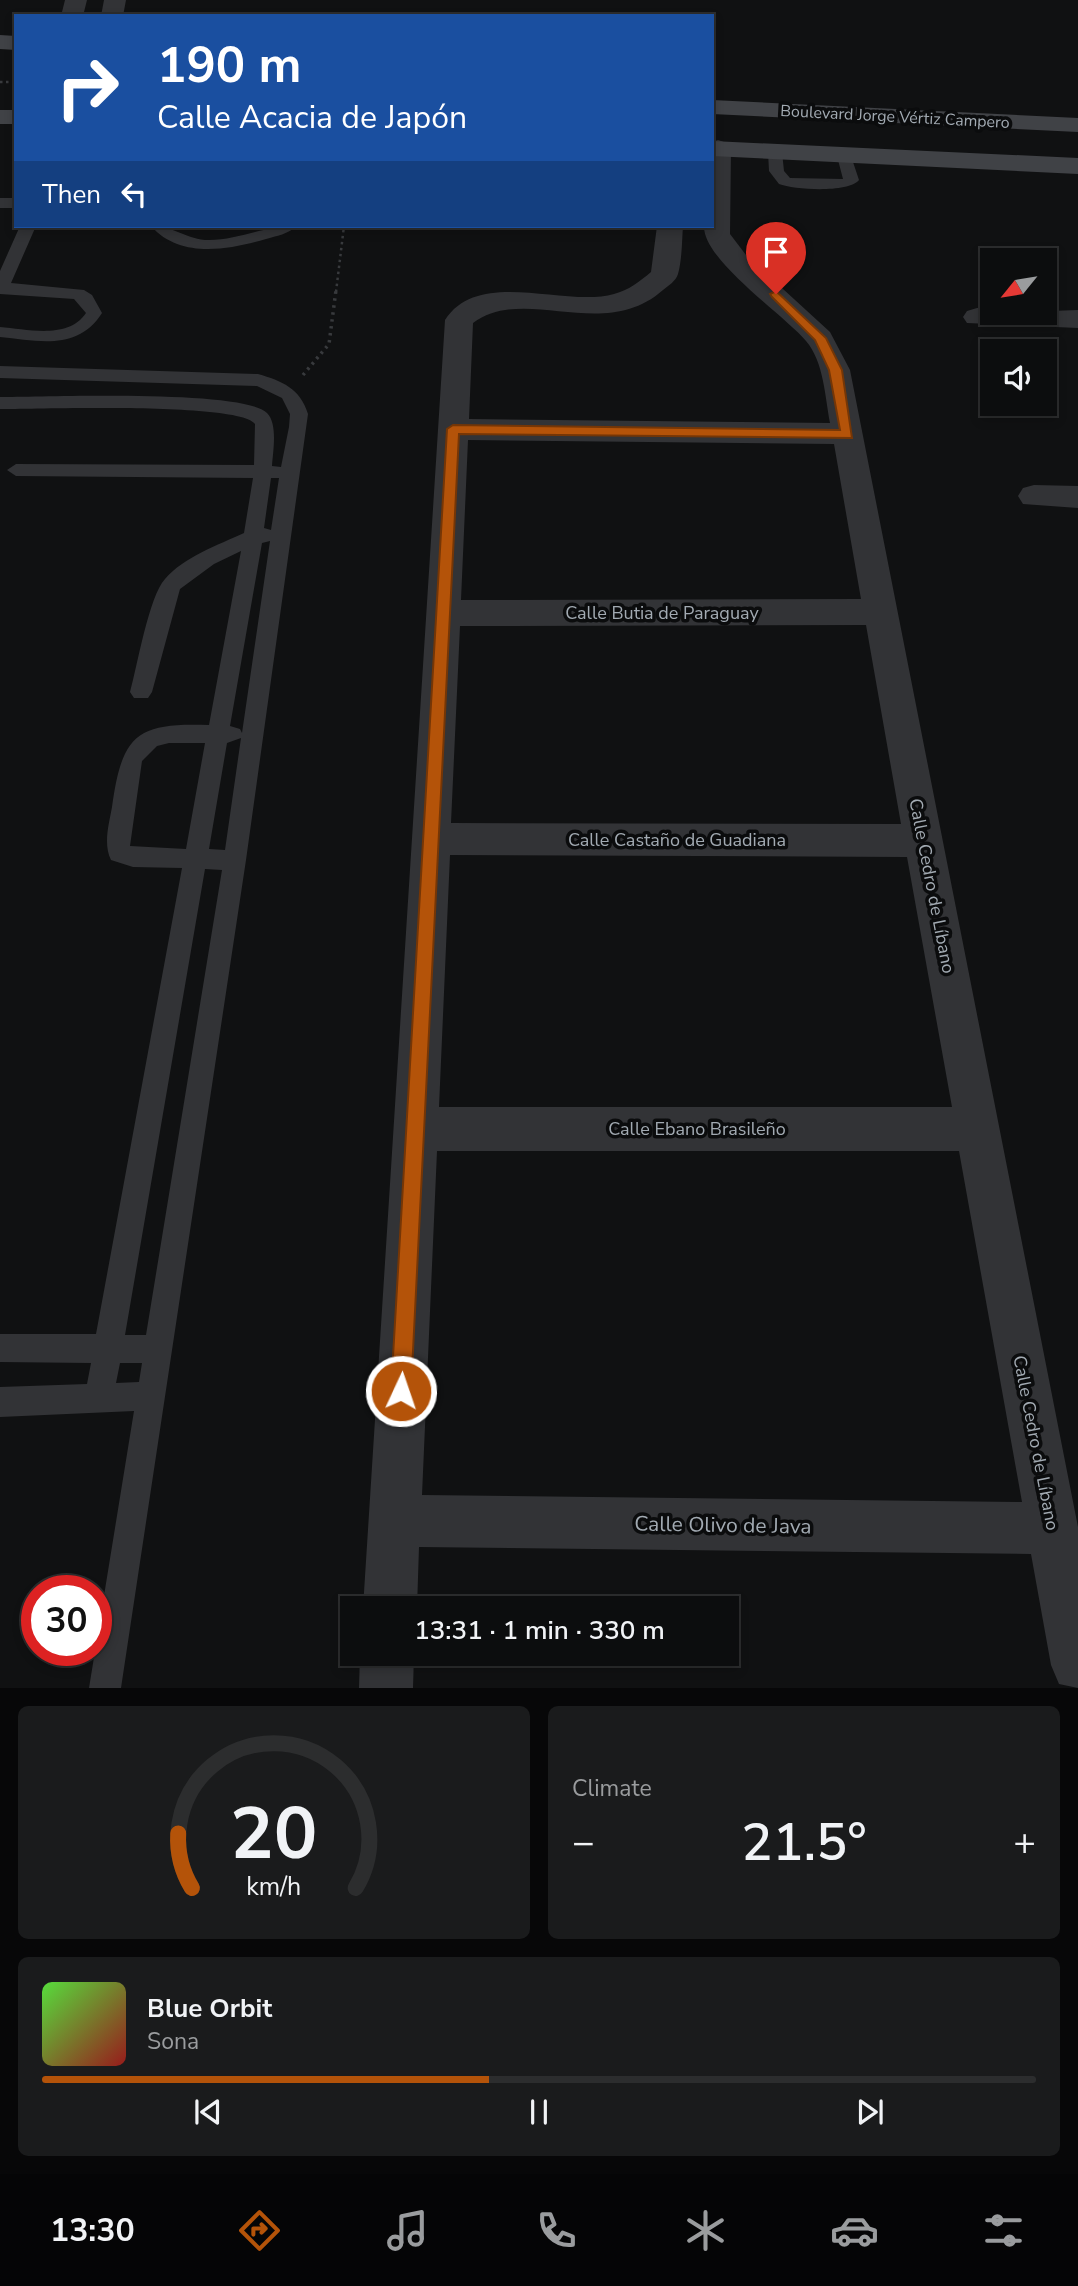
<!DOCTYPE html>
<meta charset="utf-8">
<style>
body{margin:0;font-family:"Nunito Sans",sans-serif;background:#1a1b1c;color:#f1f3f6;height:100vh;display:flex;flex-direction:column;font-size:26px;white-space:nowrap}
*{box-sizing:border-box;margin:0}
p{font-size:23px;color:#9a9c9e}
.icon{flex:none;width:38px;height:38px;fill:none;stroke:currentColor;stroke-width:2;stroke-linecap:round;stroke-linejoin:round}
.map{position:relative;height:1688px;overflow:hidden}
.panel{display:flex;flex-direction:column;gap:18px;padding:18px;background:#070708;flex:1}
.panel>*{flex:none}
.top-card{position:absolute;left:14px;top:14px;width:700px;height:214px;border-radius:0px;box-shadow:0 4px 10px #0003,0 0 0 2px #2c2d2e;background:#1a4fa0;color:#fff;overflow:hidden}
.needle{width:46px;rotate:240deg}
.fabs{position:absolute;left:980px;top:248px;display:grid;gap:14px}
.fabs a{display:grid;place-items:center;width:77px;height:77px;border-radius:0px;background:#0c0d0e;box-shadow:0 4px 10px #0003,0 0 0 2px #2c2d2e;font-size:35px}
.speed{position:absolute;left:21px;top:1575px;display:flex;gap:14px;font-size:35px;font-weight:700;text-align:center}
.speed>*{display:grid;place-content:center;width:91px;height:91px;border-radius:50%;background:#0c0d0e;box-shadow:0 4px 10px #0003,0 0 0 2px #2c2d2e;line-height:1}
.speed .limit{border:10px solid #d22;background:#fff;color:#111}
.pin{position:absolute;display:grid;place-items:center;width:60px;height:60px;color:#fff;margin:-72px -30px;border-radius:50% 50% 50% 0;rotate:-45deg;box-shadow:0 0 7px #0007}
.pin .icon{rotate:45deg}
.me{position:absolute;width:77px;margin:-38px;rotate:3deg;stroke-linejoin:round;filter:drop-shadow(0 0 5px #0008)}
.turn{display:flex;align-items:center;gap:24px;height:147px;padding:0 28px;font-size:32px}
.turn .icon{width:91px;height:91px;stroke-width:2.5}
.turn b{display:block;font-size:49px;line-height:60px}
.then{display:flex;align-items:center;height:66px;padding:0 28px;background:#0003;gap:14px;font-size:26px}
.big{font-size:52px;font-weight:600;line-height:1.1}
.panel .tile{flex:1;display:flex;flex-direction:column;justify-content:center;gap:10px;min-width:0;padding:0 24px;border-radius:10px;background:#1a1b1c}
.panel .dial{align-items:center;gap:0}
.dial svg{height:182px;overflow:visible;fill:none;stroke:#2c2d2e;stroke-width:7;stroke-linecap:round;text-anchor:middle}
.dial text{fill:#f1f3f6;stroke:none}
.song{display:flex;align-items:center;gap:21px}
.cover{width:84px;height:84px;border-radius:10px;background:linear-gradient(135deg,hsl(110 70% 55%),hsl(0 70% 35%))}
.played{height:7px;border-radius:4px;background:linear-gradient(90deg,#b45309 45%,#2c2d2e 45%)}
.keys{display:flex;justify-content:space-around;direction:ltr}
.heat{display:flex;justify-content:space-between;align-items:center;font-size:38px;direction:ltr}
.panel .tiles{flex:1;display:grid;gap:18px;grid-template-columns:1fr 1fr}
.tile:last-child{grid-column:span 2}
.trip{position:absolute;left:340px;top:1596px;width:399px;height:70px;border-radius:0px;background:#0c0d0e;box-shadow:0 4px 10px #0003,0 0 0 2px #2c2d2e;font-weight:600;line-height:70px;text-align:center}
.tab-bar{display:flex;height:112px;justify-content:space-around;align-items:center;background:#050506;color:#9a9c9e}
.tab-bar .icon{width:49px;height:49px}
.tab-bar .current{color:#b45309}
.tab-bar b{font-size:32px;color:#f1f3f6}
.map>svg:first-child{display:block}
</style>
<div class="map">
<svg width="1078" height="1688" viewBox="0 0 1078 1688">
<rect width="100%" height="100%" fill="#101112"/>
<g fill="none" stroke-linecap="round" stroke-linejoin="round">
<!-- path-far1 -->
<g stroke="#383a3d" stroke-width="2.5" stroke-dasharray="2.5 3.5" stroke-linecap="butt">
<polyline points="0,82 16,82"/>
<polyline points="336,292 344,226"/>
</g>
<!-- path -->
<polyline stroke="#383a3d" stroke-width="3.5" stroke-dasharray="2.5 4.5" stroke-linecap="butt" points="303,375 329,344 336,290"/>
<!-- lane -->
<g fill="#323336" fill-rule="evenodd">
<path d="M775,148L782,152L784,171L790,178L843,179L837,156L844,152L851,156L859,180C849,193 795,190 779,184L769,171L768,152Z"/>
<rect x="0" y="198" width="16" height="10"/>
<path d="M20,226H36L11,283L84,290L92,295L102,313C78,351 39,341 0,337V327C27,329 68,340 86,313L74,299L0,294V271Z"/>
<path d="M151,226C173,225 186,240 209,240C239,240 266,225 296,226C289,234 276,236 266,239C228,250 180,259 151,226Z"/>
<path d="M0,366L258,374C282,381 300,388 308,414L246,860L121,1688H89L134,1411L0,1417V1387L87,1384L91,1363L0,1362V1334H96L182,868L133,867L111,860C103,844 109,824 112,807C122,736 135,722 209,725L241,551L214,564L180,589L152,692L148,698H134L130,692C137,667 149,596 165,579C184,557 218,545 244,533L253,478L16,476L7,470L16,464L254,465L255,424C241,402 36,409 0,409V397C42,397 244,389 267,413C278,424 273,451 272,466L281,467L289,427L290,414L282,398L257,386L0,378ZM271,478H279L271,530L264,528ZM270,541L242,733L240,729L230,726L262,543ZM241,738L225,850L209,849L227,743ZM169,743H205L186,849L130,846L142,761L157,746ZM205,869L222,870L146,1335H125ZM120,1363H142L139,1382L116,1383Z"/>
</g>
<!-- street -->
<g fill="#323336" fill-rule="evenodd">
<polygon points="65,0 87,0 83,16 61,16"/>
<polygon points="104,0 126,0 123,16 101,16"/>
<path d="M718,140L727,143L731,148L730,234L746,255L830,332L850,370L1078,1527V1688L1059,1684L1051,1665L1031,1554L419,1547L417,1608H363L445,320C479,267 565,308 614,294C629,290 639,282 651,272L657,226H683C682,240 682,260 678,274C676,281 668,286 663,290C603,343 526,284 473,323L469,419L830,423C825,397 824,362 806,341C784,315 703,260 704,226H712V142ZM468,440L834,444L861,599L461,600ZM866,625L901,824L451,823L460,626ZM450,855L907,857L952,1107H439ZM437,1151H959L1022,1502L422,1495Z"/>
<polygon points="977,308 992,308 992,313 1078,310 1078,328 967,323 963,317 967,311"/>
<polygon points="1034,485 1078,486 1078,508 1023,504 1018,496 1023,488"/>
<polygon points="360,1654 414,1654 413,1688 359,1688"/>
</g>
<!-- secondary -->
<g fill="#404246" fill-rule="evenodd">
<polygon points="0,35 16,36 16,50 0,49"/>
<polygon points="712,100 1078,118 1078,132 712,114"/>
<rect x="0" y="110" width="16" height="14"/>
<polygon points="712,141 1078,158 1078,174 712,156"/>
</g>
</g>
<!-- route -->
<polygon fill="#b45309" stroke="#753606" stroke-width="2" points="776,291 826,338 842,370 852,438 459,434 411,1391 408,1398 401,1401 394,1398 391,1391 447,429 453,425 840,430 829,370 815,340 772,297 770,294"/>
<g text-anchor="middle" stroke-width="7" stroke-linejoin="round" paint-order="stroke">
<!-- far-street labels -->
<g font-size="16" fill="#a2aab2" stroke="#0b0c0d">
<text transform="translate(895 116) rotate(3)" y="6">Boulevard Jorge Vértiz Campero</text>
</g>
<!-- street labels -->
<g font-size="18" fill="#a2aab2" stroke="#0b0c0d">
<text x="662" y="619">Calle Butia de Paraguay</text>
<text x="677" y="846">Calle Castaño de Guadiana</text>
<text transform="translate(932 886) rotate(79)" y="6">Calle Cedro de Líbano</text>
<text x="697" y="1135">Calle Ebano Brasileño</text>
<text transform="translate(1036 1443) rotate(79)" y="6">Calle Cedro de Líbano</text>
</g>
<!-- near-street labels -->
<g font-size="21" fill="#a2aab2" stroke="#0b0c0d">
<text transform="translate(723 1525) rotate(1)" y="7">Calle Olivo de Java</text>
</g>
</g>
</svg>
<div class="fabs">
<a><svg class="needle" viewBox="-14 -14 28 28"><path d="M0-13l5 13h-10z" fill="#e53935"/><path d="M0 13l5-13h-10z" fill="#9a9c9e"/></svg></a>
<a><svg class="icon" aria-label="sound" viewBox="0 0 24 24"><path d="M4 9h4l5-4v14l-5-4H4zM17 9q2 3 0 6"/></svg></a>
</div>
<div class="speed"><div class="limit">30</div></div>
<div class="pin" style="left:776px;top:294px;background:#d93025"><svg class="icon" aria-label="arrive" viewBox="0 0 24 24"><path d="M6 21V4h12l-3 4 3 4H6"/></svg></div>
<svg class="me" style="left:401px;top:1391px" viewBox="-20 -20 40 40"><circle r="17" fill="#b45309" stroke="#fff" stroke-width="3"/><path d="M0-11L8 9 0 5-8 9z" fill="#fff"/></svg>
<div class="trip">13:31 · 1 min · 330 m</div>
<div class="top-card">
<div class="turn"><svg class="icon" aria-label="right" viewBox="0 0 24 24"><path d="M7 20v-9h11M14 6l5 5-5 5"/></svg><div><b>190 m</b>Calle Acacia de Japón</div></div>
<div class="then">Then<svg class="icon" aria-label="left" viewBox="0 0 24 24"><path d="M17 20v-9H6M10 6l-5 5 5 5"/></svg></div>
</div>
</div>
<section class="panel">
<div class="tiles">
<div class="tile dial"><svg viewBox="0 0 100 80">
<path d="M14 69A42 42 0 1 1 86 69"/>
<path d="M14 69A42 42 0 0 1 8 45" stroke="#b45309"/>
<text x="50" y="56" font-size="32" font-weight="700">20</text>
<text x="50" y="72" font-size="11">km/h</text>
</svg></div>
<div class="tile"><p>Climate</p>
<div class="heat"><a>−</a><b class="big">21.5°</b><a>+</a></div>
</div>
<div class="tile">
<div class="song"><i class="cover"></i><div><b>Blue Orbit</b><p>Sona</p></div></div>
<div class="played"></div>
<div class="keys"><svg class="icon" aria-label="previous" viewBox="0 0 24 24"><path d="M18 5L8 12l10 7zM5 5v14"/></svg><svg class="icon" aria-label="pause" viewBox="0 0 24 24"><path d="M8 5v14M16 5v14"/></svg><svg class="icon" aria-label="next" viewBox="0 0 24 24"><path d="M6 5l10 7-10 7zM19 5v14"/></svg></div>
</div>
</div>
</section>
<nav class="tab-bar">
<b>13:30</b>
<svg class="icon current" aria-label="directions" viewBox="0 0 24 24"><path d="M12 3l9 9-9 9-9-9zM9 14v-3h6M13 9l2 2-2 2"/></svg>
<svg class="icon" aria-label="music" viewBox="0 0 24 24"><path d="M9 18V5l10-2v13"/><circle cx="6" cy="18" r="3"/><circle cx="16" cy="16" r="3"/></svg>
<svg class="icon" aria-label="phone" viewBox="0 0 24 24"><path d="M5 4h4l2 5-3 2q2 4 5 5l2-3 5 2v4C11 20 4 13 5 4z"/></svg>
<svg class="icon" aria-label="climate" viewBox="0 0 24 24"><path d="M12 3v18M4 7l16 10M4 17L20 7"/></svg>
<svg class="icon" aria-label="car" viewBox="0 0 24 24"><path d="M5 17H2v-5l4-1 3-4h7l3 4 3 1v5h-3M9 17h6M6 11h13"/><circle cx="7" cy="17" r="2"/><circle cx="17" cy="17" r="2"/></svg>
<svg class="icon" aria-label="filters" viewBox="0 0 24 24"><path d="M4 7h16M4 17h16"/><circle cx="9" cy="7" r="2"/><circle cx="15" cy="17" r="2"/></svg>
</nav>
